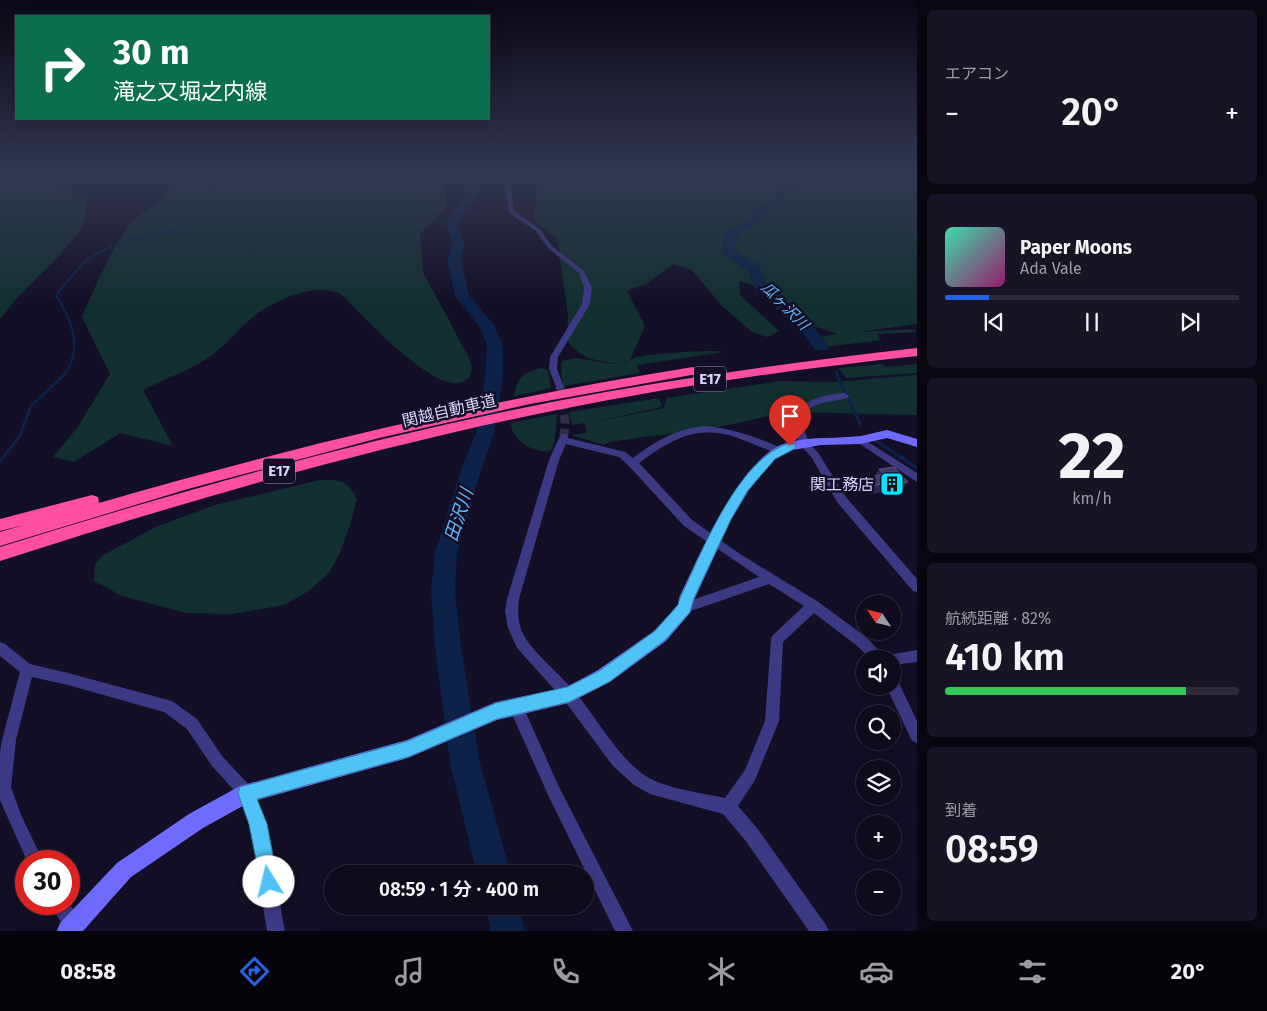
<!DOCTYPE html>
<html lang="ja">
<meta charset="utf-8">
<style>
body{margin:0;font-family:"Fira Sans","Noto Sans JP",sans-serif;background:#171425;color:#f1f3f6;height:100vh;display:flex;flex-direction:column;font-size:19px;white-space:nowrap}
*{box-sizing:border-box;margin:0}
p{font-size:16px;color:#9b9ba3}
.icon{flex:none;width:28px;height:28px;fill:none;stroke:currentColor;stroke-width:2;stroke-linecap:round;stroke-linejoin:round}
.map{position:relative;flex:1;overflow:hidden}
.drawer{display:flex;flex-direction:column;gap:10px;padding:10px;background:#08060f;width:350px}
.drawer>*{flex:none}
.top-card{position:absolute;left:15px;top:15px;width:475px;height:105px;border-radius:0px;box-shadow:0 5px 20px #0002,0 0 0 1px #2e2b3b;background:#0b6e4f;color:#fff;overflow:hidden}
.needle{width:32px;rotate:305deg}
.buttons{position:absolute;left:856px;top:595px;display:grid;gap:10px}
.buttons a{display:grid;place-items:center;width:45px;height:45px;border-radius:50%;background:#0e0b1c;box-shadow:0 5px 20px #0002,0 0 0 1px #2e2b3b;font-size:25px}
.speed{position:absolute;left:15px;top:850px;display:flex;gap:10px;font-size:25px;font-weight:700;text-align:center}
.speed>*{display:grid;place-content:center;width:65px;height:65px;border-radius:50%;background:#0e0b1c;box-shadow:0 5px 20px #0002,0 0 0 1px #2e2b3b;line-height:1}
.speed .limit{border:8px solid #d22;background:#fff;color:#111}
.pin{position:absolute;display:grid;place-items:center;width:42px;height:42px;color:#fff;margin:-51px -21px;border-radius:50% 50% 50% 0;rotate:-45deg;box-shadow:0 0 5px #0007}
.pin .icon{rotate:45deg}
.me{position:absolute;width:55px;margin:-28px;rotate:351deg;stroke-linejoin:round;filter:drop-shadow(0 0 4px #0008)}
.turn{display:flex;align-items:center;gap:18px;height:105px;padding:0 15px;font-size:22px}
.turn .icon{width:65px;height:65px;stroke-width:2.5}
.turn b{display:block;font-size:35px;line-height:42px}
.big{font-size:38px;font-weight:600;line-height:1.1}
.drawer .tile{flex:1;display:flex;flex-direction:column;justify-content:center;gap:8px;min-width:0;padding:0 18px;border-radius:8px;background:#171425}
.drawer .dial{align-items:center;gap:0}
.dial b{font-size:65px;line-height:1}
.song{display:flex;align-items:center;gap:15px}
.cover{width:60px;height:60px;border-radius:8px;background:linear-gradient(135deg,hsl(160 70% 55%),hsl(320 70% 35%))}
.played{height:5px;border-radius:2px;background:linear-gradient(90deg,#2563eb 15%,#2e2b3b 15%)}
.keys{display:flex;justify-content:space-around;direction:ltr}
.heat{display:flex;justify-content:space-between;align-items:center;font-size:28px;direction:ltr}
.charge{height:8px;border-radius:4px;background:linear-gradient(90deg,#34c759 82%,#2e2b3b 0)}
.trip{position:absolute;left:324px;top:865px;width:270px;height:50px;border-radius:25px;background:#0e0b1c;box-shadow:0 5px 20px #0002,0 0 0 1px #2e2b3b;font-weight:600;line-height:50px;text-align:center}
.dock{display:flex;height:80px;justify-content:space-around;align-items:center;background:#06040b;color:#9b9ba3}
.dock .icon{width:35px;height:35px}
.dock .selected{color:#2563eb}
.dock b{font-size:22px;color:#f1f3f6}
main{display:flex;flex:1;min-height:0}
.map>svg:first-child{display:block}
</style>
<main>
<div class="map">
<svg width="917" height="931" viewBox="0 0 917 931">
<rect width="100%" height="100%" fill="#130f26"/>
<!-- green -->
<g fill="#12302f">
<polygon points="0,174 38,174 63,186 86,201 85,216 81,229 62,253 17,298 0,319"/>
<path d="M174,174H446L445,208L420,234L423,272L468,356L472,368L469,378C466,379 463,383 459,383C429,388 363,316 341,294C313,282 276,300 253,317C238,329 226,345 211,356C190,370 165,379 143,390L173,446L120,433L74,462L53,457L77,428L110,374L82,317C95,287 107,258 125,231C142,206 167,209 174,174Z"/>
<path d="M539,174H917V324L858,332L915,329L917,332L877,334L881,340L825,347L817,337L838,334L786,317L753,285L739,281L740,295L779,331L767,337L752,332L722,306L692,270L674,264L646,284L627,291L645,326L630,360L620,363C629,363 631,358 638,357C651,354 715,349 724,352L637,365L640,373L563,386L561,368L562,361L576,358L612,364H617C593,359 584,361 567,341L568,315L557,238L534,221Z"/>
<polygon points="883,364 886,367 917,364 917,373 846,378 839,368"/>
<path d="M541,368L548,370L551,388L514,396C518,376 522,374 541,368Z"/>
<polygon points="917,375 917,415 788,412 705,430 644,437 610,442 604,445 571,435 587,433 585,423 572,425 569,412 659,398 662,407 589,423 664,408 666,398 781,381 832,382"/>
<path d="M557,414L556,432L552,450C536,455 511,441 511,423Z"/>
<path d="M320,480C342,480 346,479 357,499L350,525L339,555L328,574L307,592L284,605L232,614L186,613L122,596L94,581L95,564L103,555L156,527L215,505Z"/>
</g>
<g fill="none" stroke-linecap="round" stroke-linejoin="round">
<!-- stream-far2 -->
<g stroke="#0c2248" stroke-width="2">
<polyline points="788,188 784,180 790,174"/>
<path d="M82,264C120,231 172,240 214,215L211,196L219,174"/>
</g>
<!-- stream-far1 -->
<g stroke="#0c2248" stroke-width="2.5">
<polyline points="836,372 838,376"/>
<path d="M63,376C84,351 72,320 56,295L84,262"/>
</g>
<!-- stream -->
<g stroke="#0c2248" stroke-width="3">
<polyline points="837,375 860,424"/>
<polyline points="875,440 917,468"/>
<polyline points="0,462 19,437 31,406 64,375"/>
</g>
<!-- river -->
<g fill="#0c2248" fill-rule="evenodd">
<polygon points="469,174 479,174 479,195 463,214 458,225 465,244 461,260 469,295 494,325 503,345 503,379 494,433 481,470 457,553 455,591 461,647 480,763 511,874 477,874 450,763 435,647 431,591 435,553 461,470 476,433 485,379 487,345 479,326 455,296 447,260 453,244 446,225 454,210 467,195"/>
<path d="M788,185L794,188L786,194L778,208L763,213L757,224L738,234L735,242V250L759,266L766,283L807,318L829,347L827,350H815L797,324L755,288L748,271L722,252C721,223 732,232 748,219C751,217 752,212 754,208L770,203L777,190Z"/>
<polygon points="485,906 519,906 525,931 491,931"/>
</g>
<!-- minor-tunnel -->
<polyline stroke="#312d47" stroke-width="9" stroke-dasharray="9 5" stroke-linecap="butt" points="560,387 565,420 564,436"/>
<!-- minor -->
<g fill="#3d3a85" fill-rule="evenodd">
<polygon points="503,174 509,174 514,211 540,229 552,246 584,271 592,288 590,304 558,357 557,369 564,387 563,389 557,389 556,387 549,369 550,357 582,304 584,288 579,273 548,248 536,231 509,213"/>
<path d="M845,393L849,396L848,398C828,403 816,400 800,417L809,443L819,454L845,496L917,579V592L913,591L837,502L812,458L800,445L790,417C804,399 824,395 845,393Z"/>
<path d="M704,426C733,428 758,438 784,449L786,451L781,454C766,450 752,443 738,438C697,424 672,439 639,463L692,520L740,554L817,601L866,637L886,658L887,655L917,650V662L892,665V659H871L856,645L814,613L783,642L779,721L755,780L738,806L757,828L826,925L829,931H809L745,840L723,814L650,794L634,785L613,766L564,700L517,648L508,628L505,611L507,599L549,460L561,434H567L568,438L625,452L633,458C656,441 676,429 704,426ZM566,444L619,457L629,466L684,526L759,577L681,604L679,608L681,612L685,613L769,584L804,606L772,636L771,640L765,721L745,770L725,798C702,793 663,788 644,775C614,753 597,717 573,690C559,673 538,657 526,639C518,627 517,613 519,599L559,460Z"/>
<polygon points="860,437 917,473 917,482 857,442 855,440"/>
<path d="M0,642L5,644L30,664L68,673L172,701L197,719L222,756L252,788C271,833 276,883 285,931H267L250,824L241,798L212,766L187,729L164,712L68,685L32,677L16,740L11,787L21,815L43,861H27L0,800V753L2,740L20,672L0,656Z"/>
<polygon points="892,678 897,679 917,721 917,743 912,741 886,686 892,686"/>
<polygon points="516,700 521,702 559,787 633,931 615,931 549,797 511,712 509,707 511,702"/>
<polygon points="69,903 79,919 82,931 64,931 64,927 50,904"/>
</g>
<!-- secondary -->
<path fill="#6f6bff" fill-rule="evenodd" d="M887,430L917,439V447L887,438L860,444L821,445L793,450L775,459L749,490L731,520L695,598L690,613L666,641L610,682L569,703L497,720L408,758L250,802L203,828L131,877L83,931H57L60,923L117,863L189,814L240,786L407,740L496,702L567,687L598,670L654,631L678,605L679,598C700,555 740,455 789,442C813,436 837,439 861,436C870,434 878,432 887,430Z"/>
<!-- motorway -->
<g fill="#ff4fa3" fill-rule="evenodd">
<path d="M917,348V356C796,369 676,386 557,410C368,448 183,502 0,561V547C183,490 368,438 557,401C676,378 796,362 917,348Z"/>
<path d="M693,367L699,371L697,374L530,404L379,438L188,489L0,546V532L24,525L0,531V519L92,495L98,497L99,503C295,446 492,399 693,367Z"/>
</g>
</g>
<!-- wall -->
<polygon fill="#312854" points="879,469 908,482 901,490 869,494 862,486 868,478 874,476"/>
<!-- building -->
<polygon fill="#433a66" stroke="#5a527e" points="894,467 908,482 875,485 868,478 884,474 879,469"/>
<!-- sky -->
<linearGradient id="sky" x2="0" y2="1"><stop stop-color="#0a0815"/><stop offset="0.57" stop-color="#333752"/><stop offset="1" stop-color="#333752" stop-opacity="0"/></linearGradient>
<rect width="917" height="304" fill="url(#sky)"/>
<!-- route -->
<path fill="#4fc3f7" stroke="#337fa1" d="M790,443L794,444L796,446L794,449L775,459L748,490L731,519L694,598L690,612L665,640L609,682L569,702L497,719L408,757L257,799L267,824L278,882L275,889L269,892L262,889L249,824L238,793L240,787L408,741L496,703L567,687L599,671L655,631L678,605L680,598C702,552 738,458 790,443Z"/>
<!-- icons -->
<defs>
<g id="building-square" transform="scale(1.25)"><rect x="-9" y="-9" width="18" height="18" rx="4" fill="#00e5ff" stroke="#130f26"/><path d="M-4-6H4V6H1V3H-1V6H-4ZM-2.5-4.3h1.7v1.8h-1.7ZM.8-4.3h1.7v1.8H.8ZM-2.5-1h1.7V.8h-1.7ZM.8-1h1.7V.8H.8Z" fill="#111"/></g>
</defs>
<g fill-rule="evenodd">
<use href="#building-square" x="892" y="484"/>
</g>
<g text-anchor="middle" stroke-width="5" stroke-linejoin="round" paint-order="stroke">
<!-- far-water labels -->
<g font-size="15" font-style="italic" fill="#62b6ff" stroke="#130f26">
<text transform="translate(785 306) rotate(45)" y="5">瓜ヶ沢川</text>
</g>
<!-- shield labels -->
<g fill="#130f26" stroke="#9e99be" stroke-width="1">
<rect x="694" y="366.5" width="32" height="25" rx="4"/>
<rect x="263" y="458.5" width="32" height="25" rx="4"/>
</g>
<g font-size="15" font-weight="bold" fill="#d9d4ff">
<text x="710" y="384">E17</text>
<text x="279" y="476">E17</text>
</g>
<!-- street labels -->
<g font-size="16" fill="#d9d4ff" stroke="#130f26">
<text transform="translate(449 410) rotate(-13)" y="6">関越自動車道</text>
</g>
<!-- poi labels -->
<g font-size="16" fill="#d9d4ff" stroke="#130f26" text-anchor="end">
<text x="874" y="490">関工務店</text>
</g>
<!-- water labels -->
<g font-size="18" font-style="italic" fill="#62b6ff" stroke="#130f26">
<text transform="translate(459 515) rotate(-72)" y="6">田沢川</text>
</g>
</g>
</svg>
<div class="buttons">
<a><svg class="needle" viewBox="-14 -14 28 28"><path d="M0-13l5 13h-10z" fill="#e53935"/><path d="M0 13l5-13h-10z" fill="#9b9ba3"/></svg></a>
<a><svg class="icon" aria-label="sound" viewBox="0 0 24 24"><path d="M4 9h4l5-4v14l-5-4H4zM17 9q2 3 0 6"/></svg></a>
<a><svg class="icon" aria-label="search" viewBox="0 0 24 24"><circle cx="10" cy="10" r="6"/><path d="M15 15l6 6"/></svg></a>
<a><svg class="icon" aria-label="layers" viewBox="0 0 24 24"><path d="M12 4l9 5-9 5-9-5zM3 14l9 5 9-5"/></svg></a>
<a>+</a>
<a>−</a>
</div>
<div class="speed"><div class="limit">30</div></div>
<div class="pin" style="left:790px;top:446px;background:#d93025"><svg class="icon" aria-label="arrive" viewBox="0 0 24 24"><path d="M6 21V4h12l-3 4 3 4H6"/></svg></div>
<svg class="me" style="left:269px;top:882px" viewBox="-20 -20 40 40"><circle r="19" fill="#fff"/><path d="M0-13L10 11 0 6-10 11z" fill="#4fc3f7"/></svg>
<div class="trip">08:59 · 1 分 · 400 m</div>
<div class="top-card">
<div class="turn"><svg class="icon" aria-label="right" viewBox="0 0 24 24"><path d="M7 20v-9h11M14 6l5 5-5 5"/></svg><div><b>30 m</b>滝之又堀之内線</div></div>
</div>
</div>
<section class="drawer">
<div class="tile"><p>エアコン</p>
<div class="heat"><a>−</a><b class="big">20°</b><a>+</a></div>
</div>
<div class="tile">
<div class="song"><i class="cover"></i><div><b>Paper Moons</b><p>Ada Vale</p></div></div>
<div class="played"></div>
<div class="keys"><svg class="icon" aria-label="previous" viewBox="0 0 24 24"><path d="M18 5L8 12l10 7zM5 5v14"/></svg><svg class="icon" aria-label="pause" viewBox="0 0 24 24"><path d="M8 5v14M16 5v14"/></svg><svg class="icon" aria-label="next" viewBox="0 0 24 24"><path d="M6 5l10 7-10 7zM19 5v14"/></svg></div>
</div>
<div class="tile dial"><b>22</b><p>km/h</p></div>
<div class="tile"><p>航続距離 · 82%</p><b class="big">410 km</b><div class="charge"></div></div>
<div class="tile"><p>到着</p><b class="big">08:59</b></div>
</section>
</main>
<nav class="dock">
<b>08:58</b>
<svg class="icon selected" aria-label="directions" viewBox="0 0 24 24"><path d="M12 3l9 9-9 9-9-9zM9 14v-3h6M13 9l2 2-2 2"/></svg>
<svg class="icon" aria-label="music" viewBox="0 0 24 24"><path d="M9 18V5l10-2v13"/><circle cx="6" cy="18" r="3"/><circle cx="16" cy="16" r="3"/></svg>
<svg class="icon" aria-label="phone" viewBox="0 0 24 24"><path d="M5 4h4l2 5-3 2q2 4 5 5l2-3 5 2v4C11 20 4 13 5 4z"/></svg>
<svg class="icon" aria-label="climate" viewBox="0 0 24 24"><path d="M12 3v18M4 7l16 10M4 17L20 7"/></svg>
<svg class="icon" aria-label="car" viewBox="0 0 24 24"><path d="M5 17H2v-5l4-1 3-4h7l3 4 3 1v5h-3M9 17h6M6 11h13"/><circle cx="7" cy="17" r="2"/><circle cx="17" cy="17" r="2"/></svg>
<svg class="icon" aria-label="filters" viewBox="0 0 24 24"><path d="M4 7h16M4 17h16"/><circle cx="9" cy="7" r="2"/><circle cx="15" cy="17" r="2"/></svg>
<b>20°</b>
</nav>
